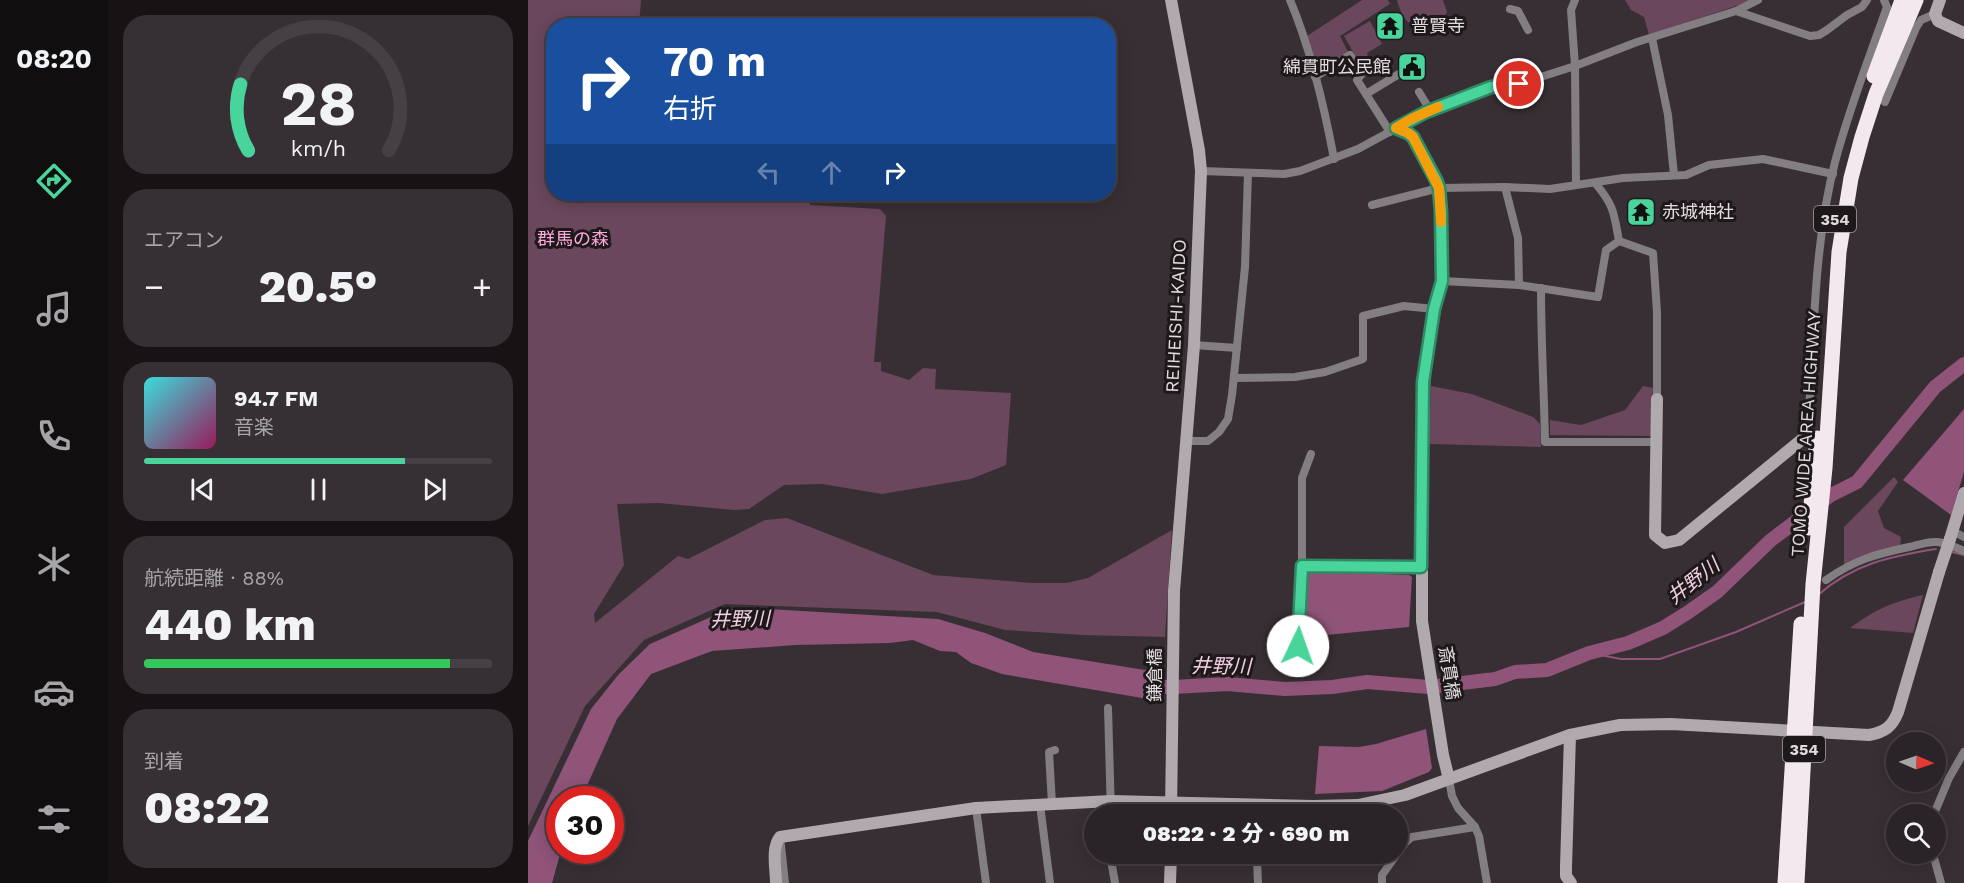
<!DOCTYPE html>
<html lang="ja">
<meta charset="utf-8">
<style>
body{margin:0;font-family:"Work Sans","Noto Sans JP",sans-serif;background:#362f33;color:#f1f3f6;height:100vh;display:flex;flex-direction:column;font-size:22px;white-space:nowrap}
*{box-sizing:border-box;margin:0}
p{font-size:20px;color:#a5a4a7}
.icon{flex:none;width:33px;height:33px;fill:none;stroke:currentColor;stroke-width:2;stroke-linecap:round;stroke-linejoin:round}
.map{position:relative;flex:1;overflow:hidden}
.side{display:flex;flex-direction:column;gap:15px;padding:15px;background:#171315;width:420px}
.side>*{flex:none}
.banner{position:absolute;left:18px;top:18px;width:570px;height:183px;border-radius:24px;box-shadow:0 3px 15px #0003,0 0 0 2px #464044;background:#1a4fa0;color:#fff;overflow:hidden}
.needle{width:39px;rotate:92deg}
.tools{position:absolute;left:1358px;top:732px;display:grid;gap:12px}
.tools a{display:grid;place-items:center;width:60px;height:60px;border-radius:50%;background:#2a2327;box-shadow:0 3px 15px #0003,0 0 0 2px #464044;font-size:30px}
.speed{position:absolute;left:18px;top:786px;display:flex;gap:12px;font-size:30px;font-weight:700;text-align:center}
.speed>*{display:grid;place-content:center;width:78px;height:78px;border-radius:50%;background:#2a2327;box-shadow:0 3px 15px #0003,0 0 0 2px #464044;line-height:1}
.speed .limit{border:9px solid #d22;background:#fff;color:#111}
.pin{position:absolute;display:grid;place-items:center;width:51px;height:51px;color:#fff;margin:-26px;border:3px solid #fff;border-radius:50%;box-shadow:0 2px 6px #0007}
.me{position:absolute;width:66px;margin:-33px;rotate:3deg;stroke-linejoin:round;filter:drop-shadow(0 0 4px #0008)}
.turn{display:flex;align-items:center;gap:21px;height:126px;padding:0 18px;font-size:27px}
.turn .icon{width:78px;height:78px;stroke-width:2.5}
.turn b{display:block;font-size:42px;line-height:51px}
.lanes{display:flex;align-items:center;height:57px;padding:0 18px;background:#0003;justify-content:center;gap:30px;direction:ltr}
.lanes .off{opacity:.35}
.big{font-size:45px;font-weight:800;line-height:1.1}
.side .card{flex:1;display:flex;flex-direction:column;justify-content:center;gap:9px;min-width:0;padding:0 21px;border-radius:24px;background:#362f33}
.side .dial{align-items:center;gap:0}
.dial svg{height:156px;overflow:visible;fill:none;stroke:#464044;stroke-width:7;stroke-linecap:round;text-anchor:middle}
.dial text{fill:#f1f3f6;stroke:none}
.song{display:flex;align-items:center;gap:18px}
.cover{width:72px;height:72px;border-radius:9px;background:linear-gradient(135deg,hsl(180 70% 55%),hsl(330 70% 35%))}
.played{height:6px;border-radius:3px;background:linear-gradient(90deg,#49d49c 75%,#464044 75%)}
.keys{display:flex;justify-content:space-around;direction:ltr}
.heat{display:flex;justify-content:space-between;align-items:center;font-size:33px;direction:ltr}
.charge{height:9px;border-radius:4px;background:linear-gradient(90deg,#34c759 88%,#464044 0)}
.trip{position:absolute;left:556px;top:804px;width:324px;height:60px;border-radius:30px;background:#2a2327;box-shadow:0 3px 15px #0003,0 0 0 2px #464044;font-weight:800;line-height:60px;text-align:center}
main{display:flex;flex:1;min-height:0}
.tabs{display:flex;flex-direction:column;width:108px;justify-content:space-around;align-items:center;background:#110e10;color:#a5a4a7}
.tabs .icon{width:42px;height:42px}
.tabs .active{color:#49d49c}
.tabs b{font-size:27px;color:#f1f3f6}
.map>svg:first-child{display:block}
</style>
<main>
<nav class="tabs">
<b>08:20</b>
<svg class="icon active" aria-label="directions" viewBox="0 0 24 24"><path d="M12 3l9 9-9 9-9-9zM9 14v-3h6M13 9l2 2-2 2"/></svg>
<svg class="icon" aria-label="music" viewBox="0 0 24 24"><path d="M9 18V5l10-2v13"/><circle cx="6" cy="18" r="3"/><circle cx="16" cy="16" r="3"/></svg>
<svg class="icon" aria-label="phone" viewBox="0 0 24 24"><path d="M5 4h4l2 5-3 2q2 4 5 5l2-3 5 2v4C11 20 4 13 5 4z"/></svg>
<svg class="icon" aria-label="climate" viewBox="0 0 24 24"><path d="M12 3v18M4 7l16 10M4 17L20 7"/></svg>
<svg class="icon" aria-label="car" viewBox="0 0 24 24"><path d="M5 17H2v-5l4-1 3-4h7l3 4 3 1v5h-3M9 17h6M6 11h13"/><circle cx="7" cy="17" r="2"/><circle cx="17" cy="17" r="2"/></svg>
<svg class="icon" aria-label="filters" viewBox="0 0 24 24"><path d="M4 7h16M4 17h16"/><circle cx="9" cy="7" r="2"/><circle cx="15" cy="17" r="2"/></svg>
</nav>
<section class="side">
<div class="card dial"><svg viewBox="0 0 100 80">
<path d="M14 69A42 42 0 1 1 86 69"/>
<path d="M14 69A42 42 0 0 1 10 35" stroke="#49d49c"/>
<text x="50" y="56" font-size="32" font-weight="700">28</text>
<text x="50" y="72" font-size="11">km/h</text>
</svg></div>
<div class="card"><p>エアコン</p>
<div class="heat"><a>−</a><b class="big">20.5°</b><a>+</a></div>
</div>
<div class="card">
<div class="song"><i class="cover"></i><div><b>94.7 FM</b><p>音楽</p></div></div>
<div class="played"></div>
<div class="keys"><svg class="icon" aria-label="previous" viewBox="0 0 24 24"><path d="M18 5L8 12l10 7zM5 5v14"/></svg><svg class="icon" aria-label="pause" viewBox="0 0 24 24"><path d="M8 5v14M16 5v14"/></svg><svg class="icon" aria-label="next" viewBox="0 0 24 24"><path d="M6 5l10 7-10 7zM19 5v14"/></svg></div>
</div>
<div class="card"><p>航続距離 · 88%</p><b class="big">440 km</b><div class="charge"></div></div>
<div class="card"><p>到着</p><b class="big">08:22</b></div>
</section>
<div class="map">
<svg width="1436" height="883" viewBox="0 0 1436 883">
<rect width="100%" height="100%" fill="#382f34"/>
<!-- green -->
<g fill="#6a475c">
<polygon points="0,0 113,0 111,25 26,26 26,194 282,194 282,205 352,209 358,216 346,362 353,362 353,371 381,380 395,368 408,369 407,389 483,393 478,465 443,479 354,494 294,484 256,485 221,509 206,510 131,503 89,504 96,565 66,614 67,623 150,556 160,559 237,520 259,518 405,575 504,583 538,583 560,578 644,530 637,637 555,635 477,630 409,612 197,604 116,640 57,706 0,826"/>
<polygon points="834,0 860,0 862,4 812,36 820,52 789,71 779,36"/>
<path d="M869,0H915L919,12L912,25C894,28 885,32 874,14C872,9 870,5 869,0Z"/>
<polygon points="1097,0 1226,0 1121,35 1116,17 1103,10"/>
<polygon points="842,21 854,44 839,53 840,58 847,62 849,71 839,76 816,36"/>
<polygon points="903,386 944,394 1005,417 1012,424 1013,447 901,444"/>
<polygon points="1115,386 1125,388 1124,436 1022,435 1022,420 1053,425 1097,410"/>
<polygon points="1366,477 1370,482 1350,511 1356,528 1373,537 1372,548 1316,567 1316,527"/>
<path d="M1395,595L1385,633L1322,628C1348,609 1364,602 1395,595Z"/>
</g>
<!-- water -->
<g fill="#8f5478">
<polygon points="1436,409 1436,472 1423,515 1375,480"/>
<polygon points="781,571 881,575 884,577 881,627 777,637 777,574"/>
<polygon points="201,609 240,609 410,619 457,633 505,652 617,670 630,665 626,700 474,674 443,663 428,652 412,651 385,640 362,643 267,645 184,651 123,674 89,719 53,799 32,800 32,850 33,851 24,883 0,883 0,841 63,709 91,674 122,644"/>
<polygon points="898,729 904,768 901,772 854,791 787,794 791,746 831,747 848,744"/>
</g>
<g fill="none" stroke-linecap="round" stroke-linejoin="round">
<!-- stream -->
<g stroke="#8f5478" stroke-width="2">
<polyline points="1424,552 1436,555"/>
<path d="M1290,595C1325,564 1363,556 1408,549"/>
<polyline points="1061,653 1093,659 1132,659 1208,632 1277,602"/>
</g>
<!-- river -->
<polyline stroke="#8f5478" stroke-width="14" points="610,687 646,687 699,684 757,689 804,687 839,682 901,687 967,679 987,672 1019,670 1061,653 1100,643 1135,628 1159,613 1189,592 1243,540 1303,495 1329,482 1407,387 1436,364"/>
<!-- street -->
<g stroke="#837e81" stroke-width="8">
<path d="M762,0C783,50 796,105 806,159"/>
<polyline points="1047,0 1043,10 1047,66 1048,184"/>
<polyline points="982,9 990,11 1000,30"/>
<polyline points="1208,11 1282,36 1291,35 1299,30 1319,15 1334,7 1339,0"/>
<polyline points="1124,38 1140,115 1146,175"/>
<polyline points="787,77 822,55 834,74 829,80 862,132"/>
<polyline points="891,92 902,110"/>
<polyline points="838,94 876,71"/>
<polyline points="1357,102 1388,28 1393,20 1407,14"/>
<polyline points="868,128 880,133 885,137 908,180 911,188 913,211 914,281 906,309 897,359"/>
<polyline points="673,171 756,174 772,171 830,149 898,112 963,87 991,84 1047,66 1109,42 1208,11 1230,0"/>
<polyline points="977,187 990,238 991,285"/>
<polyline points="844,205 911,188 977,187 1022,189 1095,178 1158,175 1181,165 1235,159 1305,174"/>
<polyline points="1091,241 1125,253 1129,312 1129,399"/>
<path d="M914,281L991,285L1070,297L1078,250L1091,241C1086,213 1086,205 1067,183"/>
<path d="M1013,288C1013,340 1016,391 1017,442H1129"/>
<polyline points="666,345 709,348"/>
<polyline points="707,378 767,377 797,372 835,359 835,316 876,306 906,309"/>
<path d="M1280,429C1286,341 1285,248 1307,162C1321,109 1341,58 1359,7L1356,0"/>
<polyline points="659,441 680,441 691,432 700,419 704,395 717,267 720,173"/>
<polyline points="1424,531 1436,537"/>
<polyline points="774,566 893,567"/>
<path d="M1298,580C1326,560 1348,554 1381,547C1390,545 1400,541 1409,542C1419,543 1427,547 1436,551"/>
<polyline points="770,647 774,566 774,478 783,454"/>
<polyline points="580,708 583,814"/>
<polyline points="921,779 924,796 930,808 947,827 951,836 959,883"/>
<polyline points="524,804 521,752 527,750"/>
<polyline points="512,805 522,883"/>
<polyline points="448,808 458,883"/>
<polyline points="1406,814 1421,778 1436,752"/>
<polyline points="252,837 257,883"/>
<polyline points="870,853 878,842 884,837 947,827"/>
<polyline points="582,854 587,883"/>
<polyline points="1405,854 1413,883"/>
<polyline points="730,883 729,860 743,854"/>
<polyline points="854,883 854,875 869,854"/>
</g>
<!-- secondary -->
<g stroke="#b0a9ad" stroke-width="12">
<polyline points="1412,0 1407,14 1410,21 1436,33"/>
<polyline points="897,359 894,465 894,621 915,755 921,779"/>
<polyline points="1129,399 1127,535 1137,543 1151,540 1277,437 1280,429"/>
<polyline points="1422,539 1436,493"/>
<polyline points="1042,735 1038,867 1038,876 1043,883"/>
<polyline points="643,814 646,591 666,345 673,171 671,150 643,0"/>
<path d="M248,883C248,869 243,848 252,837L448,808L583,801L785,806L830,805L877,795L1042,735L1092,725L1143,724L1341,735C1357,732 1364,727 1370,712L1411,572"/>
<polyline points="642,883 643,854"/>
</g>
<!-- highway -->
<g stroke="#f3e8ee" stroke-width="15">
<polyline points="1346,76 1374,0"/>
<polyline points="1281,528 1289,438"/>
<polyline points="1257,883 1273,624"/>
<polyline points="1269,883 1285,584 1297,468 1311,252 1323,178 1334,137 1348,94 1388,0"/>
</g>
<!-- secondary-bridge -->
<polyline stroke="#b0a9ad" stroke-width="12" points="1411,572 1422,539"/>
</g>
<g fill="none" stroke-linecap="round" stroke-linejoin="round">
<!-- route casing -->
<g stroke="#2f8a65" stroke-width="15">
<polyline id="route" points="770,646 774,566 893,567 895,382 906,309 914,281 913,212 911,188 908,180 885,137 880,133 868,128 898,112 963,87 991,84"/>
</g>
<!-- route -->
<use href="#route" stroke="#49d49c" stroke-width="10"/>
<!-- slow -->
<polyline stroke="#f59e0b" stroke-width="10" points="910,107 883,119 868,128 880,133 885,137 911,188 913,222"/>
</g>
<!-- icons -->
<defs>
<g id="temple-square" transform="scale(1.5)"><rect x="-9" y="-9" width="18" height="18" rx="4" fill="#49d49c" stroke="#1d191b"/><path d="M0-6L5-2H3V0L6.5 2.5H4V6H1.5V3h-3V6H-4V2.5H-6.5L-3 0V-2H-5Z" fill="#111"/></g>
<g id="civic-square" transform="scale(1.5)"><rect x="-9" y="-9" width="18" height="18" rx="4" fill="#49d49c" stroke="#1d191b"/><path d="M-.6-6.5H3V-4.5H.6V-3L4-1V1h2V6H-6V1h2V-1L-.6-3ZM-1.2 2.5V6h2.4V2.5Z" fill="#111"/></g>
</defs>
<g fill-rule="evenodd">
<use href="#temple-square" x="862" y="26"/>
<use href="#civic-square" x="884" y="67"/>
<use href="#temple-square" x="1113" y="212"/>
</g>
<g text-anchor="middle" stroke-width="6" stroke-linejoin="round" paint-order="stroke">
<!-- shield labels -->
<g fill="#1d191b" stroke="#a6a1a4" stroke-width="1.5">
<rect x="1286" y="206" width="42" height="26" rx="4.5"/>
<rect x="1255" y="736" width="42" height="26" rx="4.5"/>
</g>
<g font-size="16" font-weight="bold" fill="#e1dbde">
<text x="1307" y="225">354</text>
<text x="1276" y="755">354</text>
</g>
<!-- poi labels -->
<g font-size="18" fill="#e1dbde" stroke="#1d191b" text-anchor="start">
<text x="883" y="32">普賢寺</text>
<text x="863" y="73" text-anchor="end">綿貫町公民館</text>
<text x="1134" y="218">赤城神社</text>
</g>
<!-- park labels -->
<g font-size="18" fill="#ffa7dc" stroke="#1d191b">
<text x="45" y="245">群馬の森</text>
</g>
<!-- street labels -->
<g font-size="18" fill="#e1dbde" stroke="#1d191b">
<text transform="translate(648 316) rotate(-87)" y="6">REIHEISHI-KAIDO</text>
<text transform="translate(1278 434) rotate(-86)" y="6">TOMO WIDE AREA HIGHWAY</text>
<text transform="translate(921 673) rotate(81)" y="6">斎貫橋</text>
<text transform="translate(627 675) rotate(-90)" y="6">鎌倉橋</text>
</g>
<!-- water labels -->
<g font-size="20" font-style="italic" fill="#f4cfe4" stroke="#1d191b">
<text transform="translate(1165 581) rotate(-38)" y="7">井野川</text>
<text transform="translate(212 619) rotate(-1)" y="7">井野川</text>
<text transform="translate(693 666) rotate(1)" y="7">井野川</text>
</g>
</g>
</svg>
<div class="tools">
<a><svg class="needle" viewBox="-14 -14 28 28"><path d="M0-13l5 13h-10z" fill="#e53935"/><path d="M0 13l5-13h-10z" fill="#a5a4a7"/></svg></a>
<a><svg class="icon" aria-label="search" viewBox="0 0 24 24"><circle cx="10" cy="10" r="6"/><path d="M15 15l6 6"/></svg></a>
</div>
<div class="speed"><div class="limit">30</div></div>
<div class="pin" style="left:991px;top:84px;background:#d93025"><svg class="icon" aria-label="arrive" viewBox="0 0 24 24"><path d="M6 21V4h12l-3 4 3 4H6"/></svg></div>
<svg class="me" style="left:770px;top:646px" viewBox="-20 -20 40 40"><circle r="19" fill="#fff"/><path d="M0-13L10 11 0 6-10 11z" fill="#49d49c"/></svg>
<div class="trip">08:22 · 2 分 · 690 m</div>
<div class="banner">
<div class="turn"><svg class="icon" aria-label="right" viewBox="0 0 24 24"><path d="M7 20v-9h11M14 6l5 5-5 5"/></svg><div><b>70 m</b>右折</div></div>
<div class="lanes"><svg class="icon off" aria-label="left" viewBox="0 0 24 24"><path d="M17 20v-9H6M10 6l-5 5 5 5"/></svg><svg class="icon off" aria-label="ahead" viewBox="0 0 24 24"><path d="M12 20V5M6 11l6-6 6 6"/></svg><svg class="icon" aria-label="right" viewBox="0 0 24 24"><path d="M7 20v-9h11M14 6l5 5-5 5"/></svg></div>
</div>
</div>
</main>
